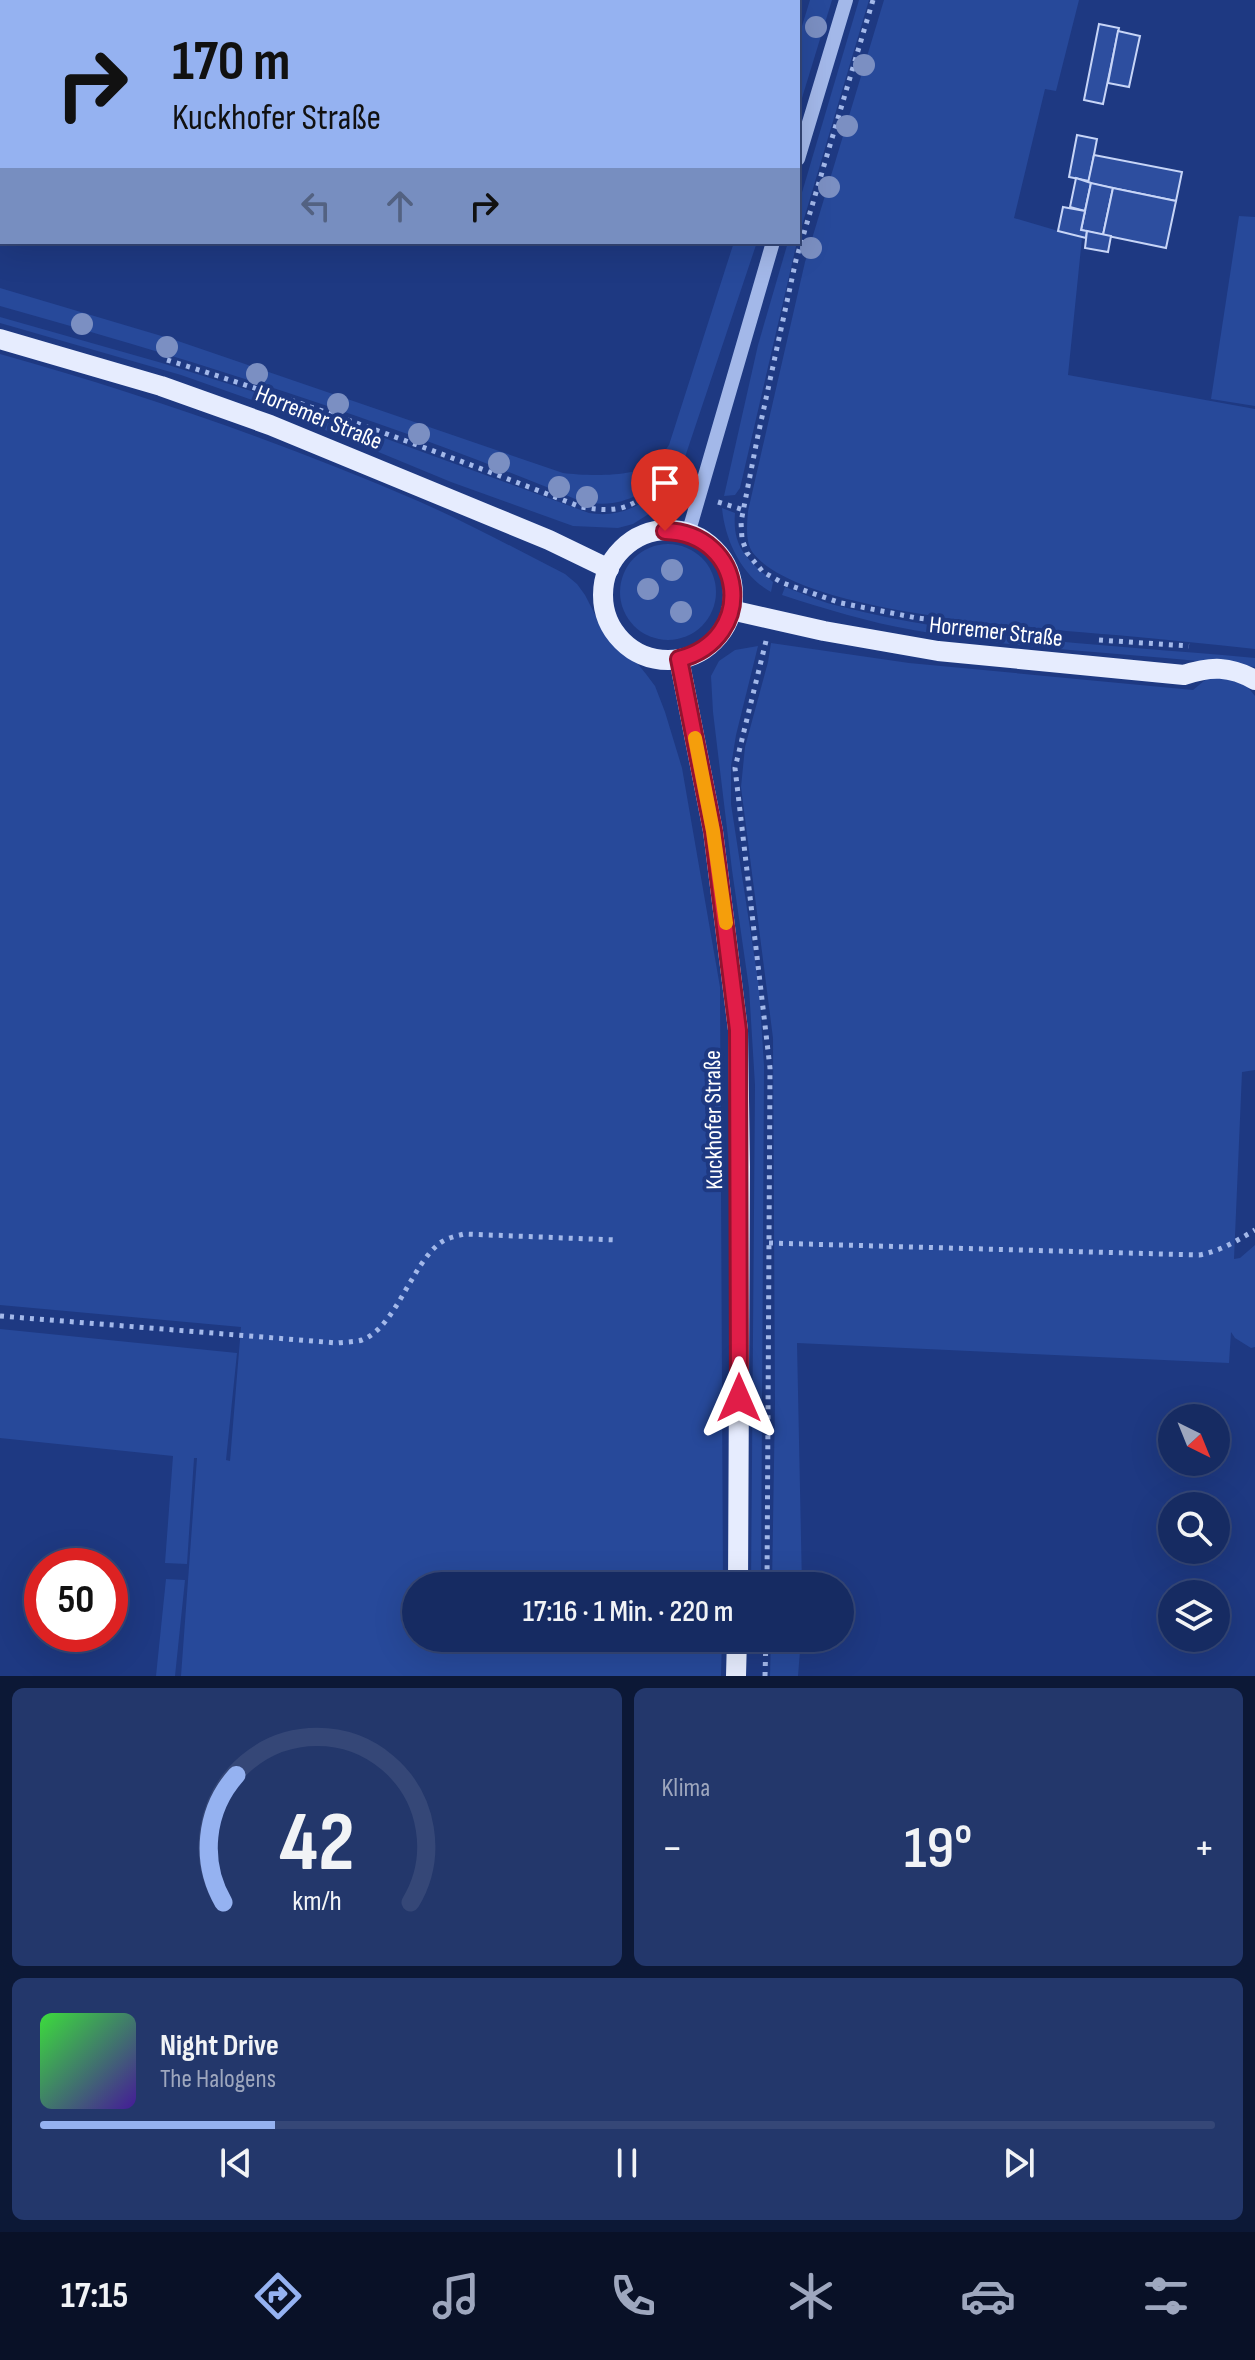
<!DOCTYPE html>
<html lang="de">
<meta charset="utf-8">
<style>
body{margin:0;font-family:"Sofia Sans Condensed",sans-serif;background:#23376b;color:#f1f3f6;height:100vh;display:flex;flex-direction:column;font-size:30px;white-space:nowrap}
*{box-sizing:border-box;margin:0}
p{font-size:26px;color:#9ea7be}
.icon{flex:none;width:44px;height:44px;fill:none;stroke:currentColor;stroke-width:2;stroke-linecap:round;stroke-linejoin:round}
.map{position:relative;height:1676px;overflow:hidden}
.details{display:flex;flex-direction:column;gap:12px;padding:12px;background:#0c1836;flex:1}
.details>*{flex:none}
.hud{position:absolute;left:0px;top:0px;width:800px;height:244px;box-shadow:0 8px 32px #0002,0 0 0 2px #354777;background:#95b2f1;color:#111;overflow:hidden}
.needle{width:52px;rotate:137deg}
.controls{position:absolute;left:1158px;top:1404px;display:grid;gap:16px}
.controls a{display:grid;place-items:center;width:72px;height:72px;border-radius:50%;background:#162b62;box-shadow:0 8px 32px #0002,0 0 0 2px #354777;font-size:40px}
.speed{position:absolute;left:24px;top:1548px;display:flex;gap:16px;font-size:40px;font-weight:700;text-align:center}
.speed>*{display:grid;place-content:center;width:104px;height:104px;border-radius:50%;background:#162b62;box-shadow:0 8px 32px #0002,0 0 0 2px #354777;line-height:1}
.speed .limit{border:12px solid #d22;background:#fff;color:#111}
.pin{position:absolute;display:grid;place-items:center;width:68px;height:68px;color:#fff;margin:-82px -34px;border-radius:50% 50% 50% 0;rotate:-45deg;box-shadow:0 0 8px #0007}
.pin .icon{rotate:45deg}
.me{position:absolute;width:88px;margin:-44px;rotate:0deg;stroke-linejoin:round;filter:drop-shadow(0 0 6px #0008)}
.turn{display:flex;align-items:center;gap:28px;height:168px;padding:0 40px;font-size:36px}
.turn .icon{width:104px;height:104px;stroke-width:2.5}
.turn b{display:block;font-size:56px;line-height:68px}
.lanes{display:flex;align-items:center;height:76px;padding:0 40px;background:#0003;justify-content:center;gap:40px;direction:ltr}
.lanes .off{opacity:.35}
.big{font-size:60px;font-weight:600;line-height:1.1}
.details .widget{flex:1;display:flex;flex-direction:column;justify-content:center;gap:12px;min-width:0;padding:0 28px;border-radius:12px;background:#23376b}
.details .dial{align-items:center;gap:0}
.dial svg{height:208px;overflow:visible;fill:none;stroke:#354777;stroke-width:7;stroke-linecap:round;text-anchor:middle}
.dial text{fill:#f1f3f6;stroke:none}
.song{display:flex;align-items:center;gap:24px}
.cover{width:96px;height:96px;border-radius:12px;background:linear-gradient(135deg,hsl(120 70% 55%),hsl(260 70% 35%))}
.played{height:8px;border-radius:4px;background:linear-gradient(90deg,#95b2f1 20%,#354777 20%)}
.keys{display:flex;justify-content:space-around;direction:ltr}
.heat{display:flex;justify-content:space-between;align-items:center;font-size:44px;direction:ltr}
.details .tiles{flex:1;display:grid;gap:12px;grid-template-columns:1fr 1fr}
.widget:last-child{grid-column:span 2}
.trip{position:absolute;left:402px;top:1572px;width:452px;height:80px;border-radius:40px;background:#162b62;box-shadow:0 8px 32px #0002,0 0 0 2px #354777;font-weight:600;line-height:80px;text-align:center}
.tab-bar{display:flex;height:128px;justify-content:space-around;align-items:center;background:#091127;color:#9ea7be}
.tab-bar .icon{width:56px;height:56px}
.tab-bar .on{color:#95b2f1}
.tab-bar b{font-size:36px;color:#f1f3f6}
.map>svg:first-child{display:block}
</style>
<div class="map">
<svg width="1255" height="1676" viewBox="0 0 1255 1676">
<rect width="100%" height="100%" fill="#1e3982"/>
<!-- green -->
<g fill="#27499a">
<polygon points="810,0 832,0 798,111 798,39"/>
<polygon points="859,0 869,0 798,239 798,206"/>
<path d="M884,0H1079L1056,91L1045,89L1014,218L1082,238L1068,375L1255,409V649C1209,644 1162,639 1116,635C1037,628 801,614 753,553C745,542 747,525 748,511L805,262Z"/>
<polygon points="1239,216 1255,217 1255,406 1211,399"/>
<path d="M734,242H757L677,481C635,490 627,511 580,501C391,422 197,361 0,306V288L175,340L563,473C587,476 639,478 657,461C662,457 665,450 669,445Z"/>
<polygon points="788,242 797,242 740,488 735,495 724,496 758,345"/>
<path d="M0,317L162,363L286,402L589,513C608,516 623,513 640,504C650,499 658,492 670,492L655,510L633,524L618,528L573,526L451,482L255,401L181,375L0,323Z"/>
<path d="M0,354C142,394 282,442 418,501C468,523 516,549 565,574L577,584L585,595L606,636L616,647L637,663L646,674L655,686L665,712L682,768L720,987L723,1586H416V1638H722L721,1676H181L197,1458H194L187,1564L165,1563L173,1456L0,1438V1329L237,1353L226,1460L230,1461L241,1327L0,1305Z"/>
<path d="M722,508L735,513C732,549 749,560 773,582L771,592C742,576 725,541 722,508Z"/>
<circle cx="668" cy="592" r="48"/>
<path d="M785,587C804,594 823,603 843,607C977,641 1118,645 1255,658V667C1141,653 1026,651 913,630C868,622 825,609 782,595Z"/>
<polygon points="771,643 909,663 1193,690 1210,676 1242,680 1255,696 1255,1070 1242,1072 1234,1259 1240,1258 1255,1245 1255,1347 1251,1348 1235,1338 1231,1332 1229,1363 797,1343 802,1586 772,1586 775,1403 773,1038 741,787 745,747 768,662"/>
<polygon points="758,646 736,735 731,766 731,804 759,987 764,1066 761,1586 751,1586 755,1085 749,988 732,870 713,712 711,676 719,661 735,650"/>
<polygon points="166,1579 185,1580 175,1676 156,1676"/>
<polygon points="771,1638 801,1638 798,1676 770,1676"/>
</g>
<!-- building -->
<g fill="#2d4e9f" stroke="#c7d5f7" stroke-width="2">
<polygon points="1099,24 1119,28 1103,104 1084,100"/>
<polygon points="1118,31 1140,36 1129,87 1108,83"/>
<polygon points="1077,135 1097,139 1089,181 1069,177"/>
<polygon points="1094,155 1182,172 1176,201 1088,183"/>
<polygon points="1076,178 1091,183 1085,211 1070,207"/>
<polygon points="1091,183 1113,188 1103,235 1081,230"/>
<polygon points="1113,188 1176,201 1166,248 1103,235"/>
<polygon points="1063,207 1085,211 1081,230 1087,231 1086,238 1058,231"/>
<polygon points="1087,231 1111,236 1108,252 1085,248"/>
</g>
<g fill="none" stroke-linecap="round" stroke-linejoin="round">
<!-- path -->
<g stroke="#a3b8e9" stroke-width="5" stroke-dasharray="4 6" stroke-linecap="butt">
<polyline points="873,0 796,260 757,440 741,522 742,539 747,553 763,572 783,583 841,603 917,618 1050,635"/>
<path d="M167,360C307,403 444,454 581,507C595,509 607,511 621,508C643,502 658,482 682,490"/>
<polyline points="718,502 744,510"/>
<polyline points="1099,640 1189,646"/>
<polyline points="766,641 735,768 770,1068 767,1586"/>
<path d="M769,1243L1199,1255C1221,1251 1236,1241 1255,1230"/>
<path d="M0,1316L337,1343C344,1342 355,1342 362,1340C396,1327 411,1265 440,1243C447,1238 456,1236 464,1234L616,1240"/>
<polyline points="765,1676 766,1638"/>
</g>
<!-- minor -->
<g stroke="#a3b8e9" stroke-width="14">
<polyline points="798,159 846,0"/>
<polyline points="688,534 773,242"/>
</g>
<!-- major -->
<g stroke="#e6ecfe" stroke-width="20">
<polyline points="0,339 161,386 270,425 549,540 609,569"/>
<circle cx="668" cy="595" r="65"/>
<path d="M731,610L824,631L938,651L1184,675C1211,666 1230,666 1255,680"/>
<polyline points="679,659 713,831 738,1030 740,1167 738,1586"/>
<polyline points="736,1676 737,1638"/>
</g>
</g>
<!-- trees -->
<g fill="#7b8fc2">
<circle cx="816" cy="27" r="11"/>
<circle cx="864" cy="65" r="11"/>
<circle cx="847" cy="126" r="11"/>
<circle cx="829" cy="187" r="11"/>
<circle cx="811" cy="248" r="11"/>
<circle cx="82" cy="324" r="11"/>
<circle cx="167" cy="347" r="11"/>
<circle cx="257" cy="374" r="11"/>
<circle cx="338" cy="404" r="11"/>
<circle cx="419" cy="434" r="11"/>
<circle cx="499" cy="463" r="11"/>
<circle cx="559" cy="487" r="11"/>
<circle cx="587" cy="497" r="11"/>
<circle cx="672" cy="570" r="11"/>
<circle cx="648" cy="589" r="11"/>
<circle cx="681" cy="612" r="11"/>
</g>
<g fill="none" stroke-linecap="round" stroke-linejoin="round">
<!-- route casing -->
<g stroke="#92132f" stroke-width="20">
<path id="route" d="M665,531C746,533 758,639 679,659L713,831L738,1030L739,1398"/>
</g>
<!-- route -->
<use href="#route" stroke="#e11d48" stroke-width="14"/>
<!-- slow -->
<polyline stroke="#f59e0b" stroke-width="14" points="695,738 713,831 726,923"/>
</g>
<g text-anchor="middle" stroke-width="8" stroke-linejoin="round" paint-order="stroke">
<!-- street labels -->
<g font-size="24" fill="#fff" stroke="#1e3982">
<text transform="translate(319 417) rotate(22)" y="8">Horremer Straße</text>
<text transform="translate(996 631) rotate(6)" y="8">Horremer Straße</text>
<text transform="translate(713 1120) rotate(-91)" y="8">Kuckhofer Straße</text>
</g>
</g>
</svg>
<div class="controls">
<a><svg class="needle" viewBox="-14 -14 28 28"><path d="M0-13l5 13h-10z" fill="#e53935"/><path d="M0 13l5-13h-10z" fill="#9ea7be"/></svg></a>
<a><svg class="icon" aria-label="search" viewBox="0 0 24 24"><circle cx="10" cy="10" r="6"/><path d="M15 15l6 6"/></svg></a>
<a><svg class="icon" aria-label="layers" viewBox="0 0 24 24"><path d="M12 4l9 5-9 5-9-5zM3 14l9 5 9-5"/></svg></a>
</div>
<div class="speed"><div class="limit">50</div></div>
<div class="pin" style="left:665px;top:531px;background:#d93025"><svg class="icon" aria-label="arrive" viewBox="0 0 24 24"><path d="M6 21V4h12l-3 4 3 4H6"/></svg></div>
<svg class="me" style="left:739px;top:1398px" viewBox="-20 -20 40 40"><path d="M0-17L14 15 0 8-14 15z" fill="#e11d48" stroke="#fff" stroke-width="4"/></svg>
<div class="trip">17:16 · 1 Min. · 220 m</div>
<div class="hud">
<div class="turn"><svg class="icon" aria-label="right" viewBox="0 0 24 24"><path d="M7 20v-9h11M14 6l5 5-5 5"/></svg><div><b>170 m</b>Kuckhofer Straße</div></div>
<div class="lanes"><svg class="icon off" aria-label="left" viewBox="0 0 24 24"><path d="M17 20v-9H6M10 6l-5 5 5 5"/></svg><svg class="icon off" aria-label="ahead" viewBox="0 0 24 24"><path d="M12 20V5M6 11l6-6 6 6"/></svg><svg class="icon" aria-label="right" viewBox="0 0 24 24"><path d="M7 20v-9h11M14 6l5 5-5 5"/></svg></div>
</div>
</div>
<section class="details">
<div class="tiles">
<div class="widget dial"><svg viewBox="0 0 100 80">
<path d="M14 69A42 42 0 1 1 86 69"/>
<path d="M14 69A42 42 0 0 1 19 20" stroke="#95b2f1"/>
<text x="50" y="56" font-size="32" font-weight="700">42</text>
<text x="50" y="72" font-size="11">km/h</text>
</svg></div>
<div class="widget"><p>Klima</p>
<div class="heat"><a>−</a><b class="big">19°</b><a>+</a></div>
</div>
<div class="widget">
<div class="song"><i class="cover"></i><div><b>Night Drive</b><p>The Halogens</p></div></div>
<div class="played"></div>
<div class="keys"><svg class="icon" aria-label="previous" viewBox="0 0 24 24"><path d="M18 5L8 12l10 7zM5 5v14"/></svg><svg class="icon" aria-label="pause" viewBox="0 0 24 24"><path d="M8 5v14M16 5v14"/></svg><svg class="icon" aria-label="next" viewBox="0 0 24 24"><path d="M6 5l10 7-10 7zM19 5v14"/></svg></div>
</div>
</div>
</section>
<nav class="tab-bar">
<b>17:15</b>
<svg class="icon on" aria-label="directions" viewBox="0 0 24 24"><path d="M12 3l9 9-9 9-9-9zM9 14v-3h6M13 9l2 2-2 2"/></svg>
<svg class="icon" aria-label="music" viewBox="0 0 24 24"><path d="M9 18V5l10-2v13"/><circle cx="6" cy="18" r="3"/><circle cx="16" cy="16" r="3"/></svg>
<svg class="icon" aria-label="phone" viewBox="0 0 24 24"><path d="M5 4h4l2 5-3 2q2 4 5 5l2-3 5 2v4C11 20 4 13 5 4z"/></svg>
<svg class="icon" aria-label="climate" viewBox="0 0 24 24"><path d="M12 3v18M4 7l16 10M4 17L20 7"/></svg>
<svg class="icon" aria-label="car" viewBox="0 0 24 24"><path d="M5 17H2v-5l4-1 3-4h7l3 4 3 1v5h-3M9 17h6M6 11h13"/><circle cx="7" cy="17" r="2"/><circle cx="17" cy="17" r="2"/></svg>
<svg class="icon" aria-label="filters" viewBox="0 0 24 24"><path d="M4 7h16M4 17h16"/><circle cx="9" cy="7" r="2"/><circle cx="15" cy="17" r="2"/></svg>
</nav>
